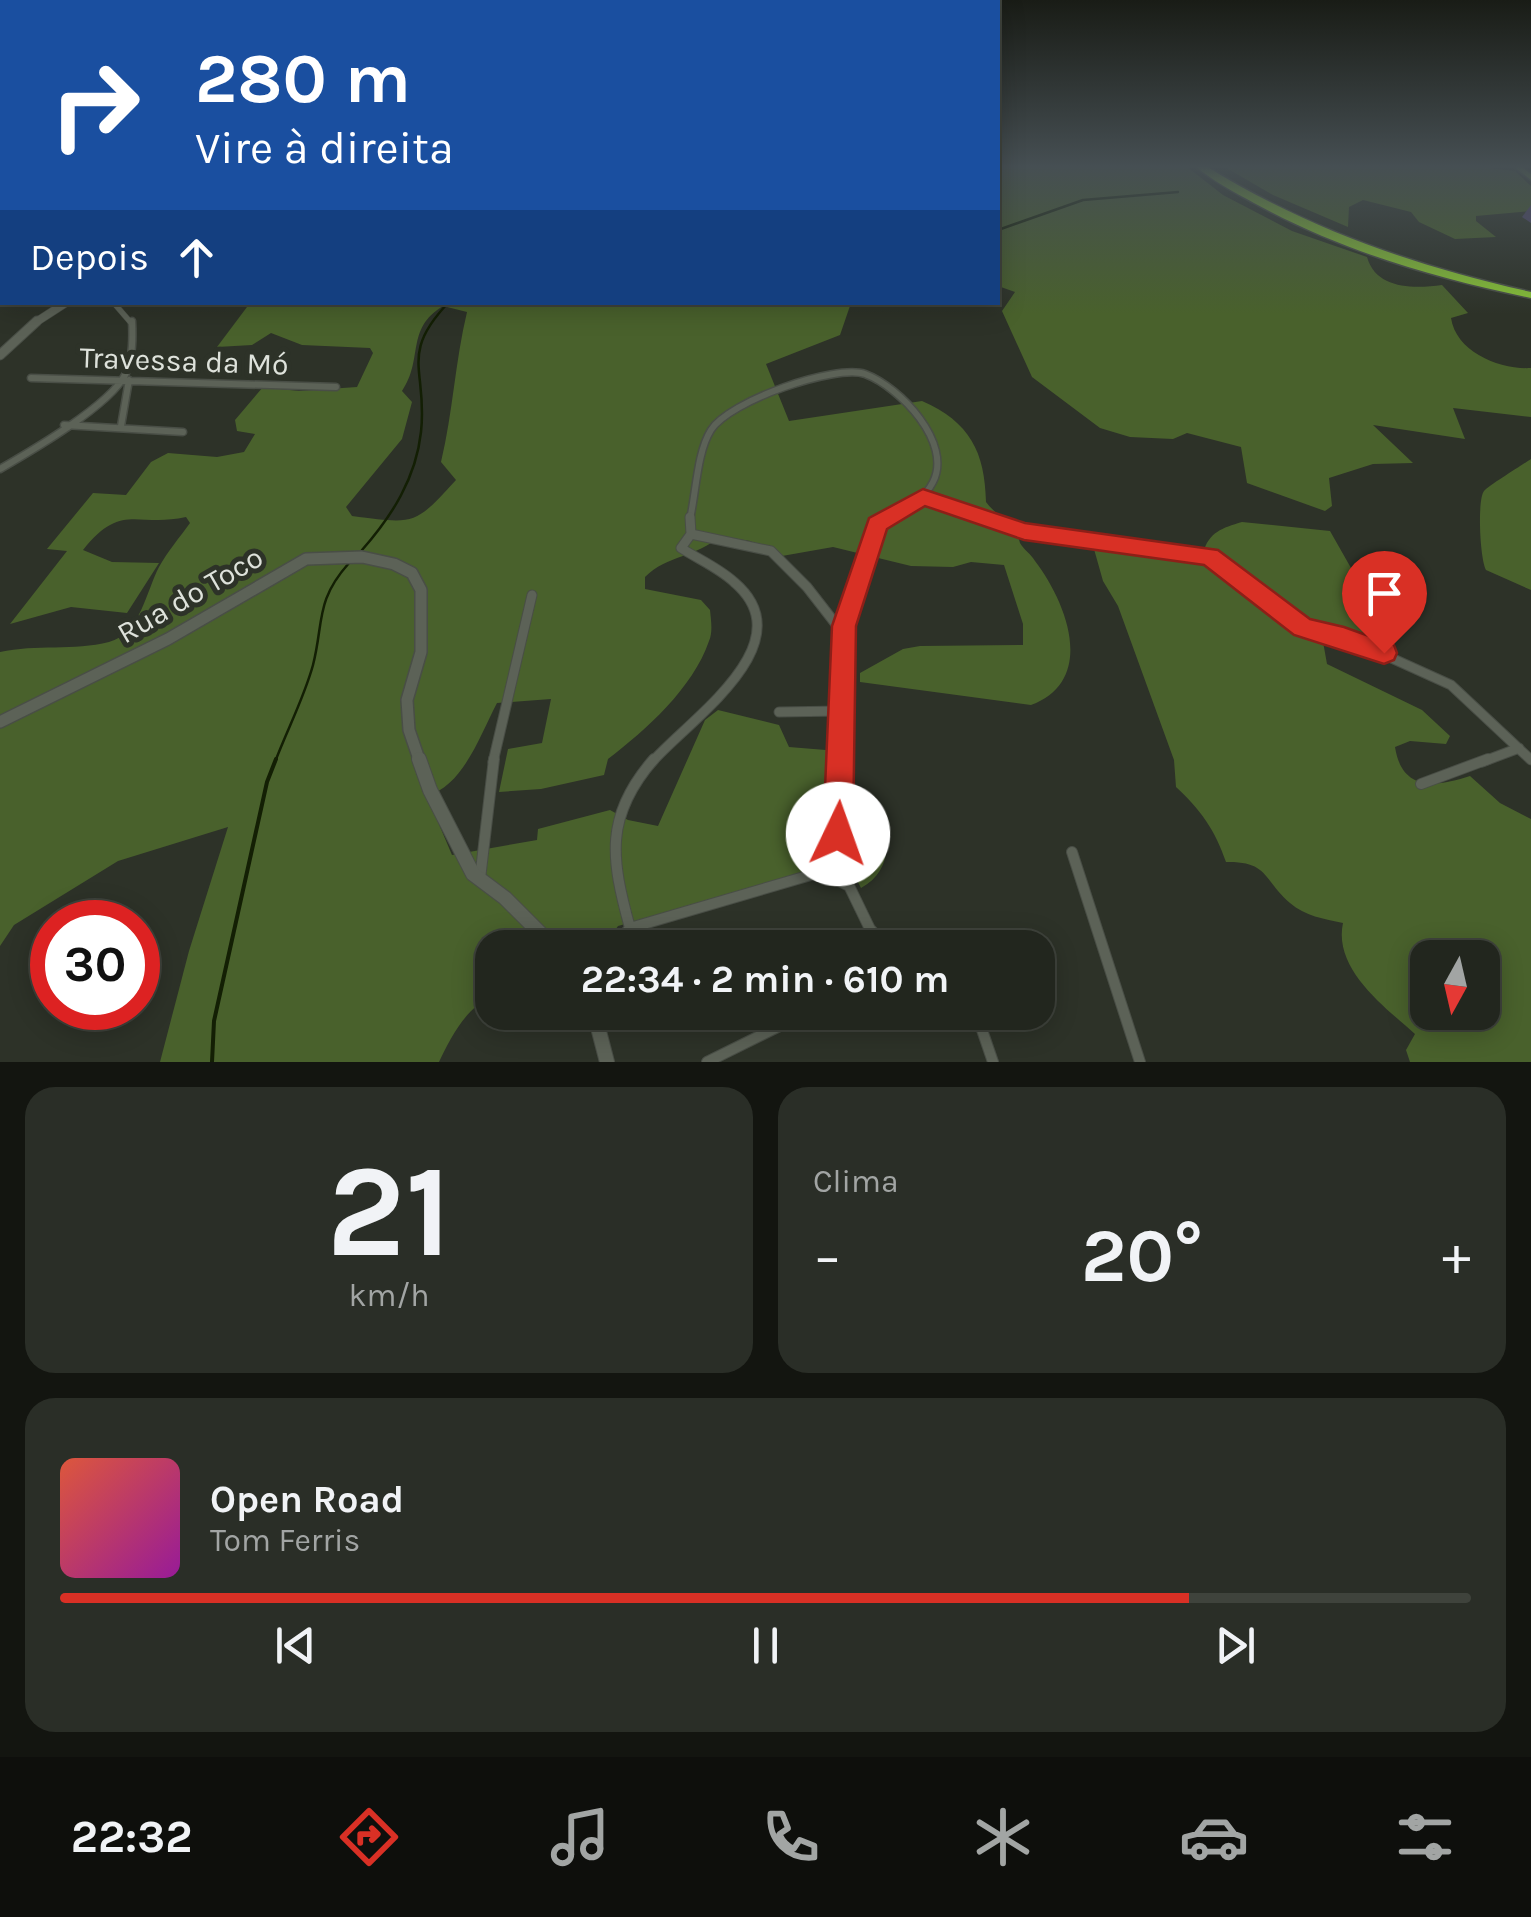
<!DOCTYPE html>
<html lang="pt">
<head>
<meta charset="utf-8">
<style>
	:root { --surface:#22261e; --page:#2a2e27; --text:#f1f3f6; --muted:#a2a5a4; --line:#3f433c; --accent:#d93025 }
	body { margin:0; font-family:Karla,sans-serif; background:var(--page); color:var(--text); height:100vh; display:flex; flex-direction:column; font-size:38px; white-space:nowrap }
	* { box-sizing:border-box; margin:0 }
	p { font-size:32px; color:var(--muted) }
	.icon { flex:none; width:55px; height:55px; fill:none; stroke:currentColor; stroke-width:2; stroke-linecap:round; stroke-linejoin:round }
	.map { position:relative; height:1062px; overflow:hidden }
	.panel { display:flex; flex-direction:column; gap:25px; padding:25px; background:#131510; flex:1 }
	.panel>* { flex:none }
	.banner { position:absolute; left:0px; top:0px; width:1000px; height:305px; box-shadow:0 5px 25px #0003,0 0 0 2px var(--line); background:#1a4fa0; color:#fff; overflow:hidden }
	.needle { width:65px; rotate:188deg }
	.fabs { position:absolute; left:1410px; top:940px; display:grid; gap:20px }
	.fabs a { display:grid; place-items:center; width:90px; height:90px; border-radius:20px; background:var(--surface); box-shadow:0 5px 25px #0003,0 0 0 2px var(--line); font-size:50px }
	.speed { position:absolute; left:30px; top:900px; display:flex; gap:20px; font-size:50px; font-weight:700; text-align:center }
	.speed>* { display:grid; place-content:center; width:130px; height:130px; border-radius:50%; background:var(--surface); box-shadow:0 5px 25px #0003,0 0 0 2px var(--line); line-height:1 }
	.speed .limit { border:15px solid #d22; background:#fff; color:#111 }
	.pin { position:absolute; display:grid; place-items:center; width:85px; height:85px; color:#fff; margin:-102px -42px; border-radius:50% 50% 50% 0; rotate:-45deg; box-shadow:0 0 10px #0007 }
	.pin .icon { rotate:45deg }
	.me { position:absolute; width:110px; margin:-55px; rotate:3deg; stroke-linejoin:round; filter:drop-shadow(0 0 8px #0008) }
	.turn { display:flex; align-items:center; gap:35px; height:210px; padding:0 30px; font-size:45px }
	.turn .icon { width:130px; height:130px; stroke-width:2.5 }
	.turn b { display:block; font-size:70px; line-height:85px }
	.then { display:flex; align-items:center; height:95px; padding:0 30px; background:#0003; gap:20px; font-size:38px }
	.big { font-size:75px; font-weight:700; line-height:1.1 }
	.panel .tile { flex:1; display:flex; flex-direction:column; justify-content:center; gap:15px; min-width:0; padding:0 35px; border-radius:30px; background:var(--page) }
	.panel .dial { align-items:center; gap:0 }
	.dial b { font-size:130px; line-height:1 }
	.song { display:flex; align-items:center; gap:30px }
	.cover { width:120px; height:120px; border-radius:15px; background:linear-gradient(135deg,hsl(10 70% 55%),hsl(300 70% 35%)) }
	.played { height:10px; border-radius:5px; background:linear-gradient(90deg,var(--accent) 80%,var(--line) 80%) }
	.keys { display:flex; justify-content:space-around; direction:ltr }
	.heat { display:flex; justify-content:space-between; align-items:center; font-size:55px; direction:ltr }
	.panel .tiles { flex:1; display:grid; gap:25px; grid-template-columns:1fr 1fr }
	.tile:last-child { grid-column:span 2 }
	.trip { position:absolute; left:475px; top:930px; width:580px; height:100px; border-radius:30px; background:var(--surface); box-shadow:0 5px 25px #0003,0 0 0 2px var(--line); font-weight:700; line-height:100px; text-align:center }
	.tabs { display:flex; height:160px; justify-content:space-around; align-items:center; background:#0e0f0c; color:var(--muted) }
	.tabs .icon { width:70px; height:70px }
	.tabs .current { color:var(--accent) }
	.tabs b { font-size:45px; color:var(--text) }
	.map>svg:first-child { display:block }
	.green { fill:#49612c; fill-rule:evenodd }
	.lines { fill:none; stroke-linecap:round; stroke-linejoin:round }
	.stream-far1 { stroke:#131f04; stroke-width:2.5 }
	.stream { stroke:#131f04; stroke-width:4 }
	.minor-far3-casing { stroke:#494e46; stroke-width:6 }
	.minor-far2-casing { stroke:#494e46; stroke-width:9 }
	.minor-far1-casing { stroke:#494e46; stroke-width:11 }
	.minor-casing { stroke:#494e46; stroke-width:12 }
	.tertiary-far3-casing { stroke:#494e46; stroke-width:9 }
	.tertiary-far2-casing { stroke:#494e46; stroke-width:11 }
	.tertiary-far1-casing { stroke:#494e46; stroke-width:14 }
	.tertiary-casing { stroke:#494e46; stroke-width:16 }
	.primary-casing { stroke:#494e46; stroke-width:3 }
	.motorway-casing { stroke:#494e46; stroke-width:3 }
	.minor-far3 { stroke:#5c6257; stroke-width:5 }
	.minor-far2 { stroke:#5c6257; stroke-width:6 }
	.minor-far1 { stroke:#5c6257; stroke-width:9 }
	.minor { stroke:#5c6257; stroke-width:10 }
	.tertiary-far3 { stroke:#5c6257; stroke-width:8 }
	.tertiary-far2 { stroke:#5c6257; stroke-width:9 }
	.tertiary-far1 { stroke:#5c6257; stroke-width:11 }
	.tertiary { stroke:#5c6257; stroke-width:14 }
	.primary { fill:#759b43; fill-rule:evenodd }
	.motorway { fill:#86c135; fill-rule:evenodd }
	.wall { fill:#514674 }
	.route { fill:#d93025; stroke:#8d1f18; stroke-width:2.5 }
	.labels { text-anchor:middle; stroke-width:10; stroke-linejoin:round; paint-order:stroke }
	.street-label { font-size:30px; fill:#dee2db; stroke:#2d3228 }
</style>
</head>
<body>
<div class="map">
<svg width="1531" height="1062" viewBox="0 0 1531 1062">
	<rect width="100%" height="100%" fill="#2d3228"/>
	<path class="green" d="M998,166H1186L1223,195L1292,231L1367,257C1376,289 1413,289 1442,285L1468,313L1451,318C1456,352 1500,370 1531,368V417L1453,408L1465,439L1373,425L1413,463L1373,464L1329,478L1332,506L1325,511L1247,483L1241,447L1187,433L1173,439L1130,437L1100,428L1032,377L1002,311L1015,292L998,286Z
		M1223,166H1473L1515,171L1531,186V211L1476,216V221L1496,237L1455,239L1419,222L1411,212L1363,200L1349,207L1348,227L1273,195Z
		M250,303H851L840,335L766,364L789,421L922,401C970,422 985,452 986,502C994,513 1006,519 1014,529C1015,530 1020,541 1020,543C1024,550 1031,554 1035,561C1067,603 1097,680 1031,705L860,682V673L903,649L920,646L1023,645V624L1004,565L971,562L953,567L911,566L833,547L782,556L750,541L720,536C697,557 667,555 645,577V589L701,600L710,610C711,620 713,632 709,641C693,688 646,730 608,759L604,775L541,789L499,792L508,749L542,743L551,699L497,703C480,735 464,785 427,796L452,855L537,840L538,829L610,810L628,820L658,826L705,720L718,710L779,725L789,747L838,751L837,813L875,815C894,841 889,873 861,888L848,863L618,926L603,947L492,948V998C467,1005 450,1039 439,1062H160L189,951L228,827L118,861L14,925L0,946V652C36,644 74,651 109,642C140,634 146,592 159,567C167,552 180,537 190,523L186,517C136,528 122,501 83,550L112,562L159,563L127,613L71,607L10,624L67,551L47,549L93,493L126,495L151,462L168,453L217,457L244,452L255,434L237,431L235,420L263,387L299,391L357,387L373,353L370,348L302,345L271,333L252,345L217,347ZM443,306L467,312C455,362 453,412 441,462L456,480C414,526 415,524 352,516L346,507L402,439L412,402L402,391C424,359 405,329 443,306Z
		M1531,459V590L1486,570C1480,559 1477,500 1484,491C1491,484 1521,466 1531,459Z
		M1242,522L1330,531L1355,575L1386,611L1383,636L1326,632L1322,636L1327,664L1422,710L1450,736L1446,744L1410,741L1395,747C1402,792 1436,787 1470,776L1500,803L1531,819V1062H1410L1406,1050L1415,1034C1385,1007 1333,969 1343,923C1324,919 1305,916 1290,903C1263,880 1269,861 1226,862C1215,830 1201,810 1176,787L1174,760L1118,606L1103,581L1092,542L1125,551L1203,553C1209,532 1222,528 1242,522ZM1428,958H1482V1012H1428Z"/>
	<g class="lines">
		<path class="stream-far1" d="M998,230L1083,200L1178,192
			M362,550C392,516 416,478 421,432C428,370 398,355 449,302
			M275,762C287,730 304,698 313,665C324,622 315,601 349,563"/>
		<path class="stream" d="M212,1062L214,1021L267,782L276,759"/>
		<g class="minor-far3-casing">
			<path id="minor-far3" d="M113,302L132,324"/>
		</g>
		<g class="minor-far2-casing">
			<path id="minor-far2" d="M31,378L336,387
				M64,425L183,432
				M121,426L129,380
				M0,469C31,451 109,406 125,375C133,360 133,339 132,321
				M923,497L987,519
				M690,519C696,493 697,452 711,430C729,401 835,364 865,374C900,387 953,443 933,482C923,502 903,509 885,519"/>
		</g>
		<g class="minor-far1-casing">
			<path id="minor-far1" d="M690,517L691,534
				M980,517L1024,532L1210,556L1303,628L1345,637L1451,685L1531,760
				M691,534L771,551L807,587L842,632
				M779,712L840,711
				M493,762L532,595
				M652,762C691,718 806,643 734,582C719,568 698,559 681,548L691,534
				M840,762L844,626L877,524L889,517
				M1482,762L1519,748"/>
		</g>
		<g class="minor-casing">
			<path id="minor" d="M840,759L837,861L870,929L888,948
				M1421,784L1488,759
				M1072,852L1140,1062
				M480,879L494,759
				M630,928C611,859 604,816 654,759
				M612,948L630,928L821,872L849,886
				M963,1012L981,1027L993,1062
				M707,1062L808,1012"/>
		</g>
		<g class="tertiary-far3-casing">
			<path id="tertiary-far3" d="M33,324L67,302"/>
		</g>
		<g class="tertiary-far2-casing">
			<path id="tertiary-far2" d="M0,355L37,321"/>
		</g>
		<g class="tertiary-far1-casing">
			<path id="tertiary-far1" d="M0,722L168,639L306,559L362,557L394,564L412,573L421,590V652L407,700L409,730L420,762"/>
		</g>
		<g class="tertiary-casing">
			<path id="tertiary" d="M419,759L430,790L473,874L505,898L555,948
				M594,1012L607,1062"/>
		</g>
		<g class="primary-casing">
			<path id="primary" d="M1513,166H1521L1531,174V180Z"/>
		</g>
		<g class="motorway-casing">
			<path id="motorway" d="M1195,166H1206C1307,229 1415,266 1531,292V298C1435,278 1341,251 1254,203C1234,192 1213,181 1195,166Z"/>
		</g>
		<use href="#minor-far3" class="minor-far3"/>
		<use href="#minor-far2" class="minor-far2"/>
		<use href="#minor-far1" class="minor-far1"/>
		<use href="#minor" class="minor"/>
		<use href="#tertiary-far3" class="tertiary-far3"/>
		<use href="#tertiary-far2" class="tertiary-far2"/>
		<use href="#tertiary-far1" class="tertiary-far1"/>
		<use href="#tertiary" class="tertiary"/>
		<use href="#primary" class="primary"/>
		<use href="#motorway" class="motorway"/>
	</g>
	<path class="wall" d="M1531,205V223L1522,217Z"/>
	<linearGradient id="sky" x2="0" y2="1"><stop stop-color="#191c16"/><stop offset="0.53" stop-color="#464f53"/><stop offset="1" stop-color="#464f53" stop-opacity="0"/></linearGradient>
	<rect width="1531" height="314" fill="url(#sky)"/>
	<path class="route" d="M923,489L1025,523L1218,550L1310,619L1344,627L1394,645L1397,653L1394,660L1384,664L1294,635L1204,565L1024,540L925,506L887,529L856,626L853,834L848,844L838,848L828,844L823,834L832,626L869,518Z"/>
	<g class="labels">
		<g class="street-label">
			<text transform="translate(184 361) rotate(2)" y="10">Travessa da Mó</text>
			<text transform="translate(190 595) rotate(-30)" y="10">Rua do Toco</text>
		</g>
	</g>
</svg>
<div class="fabs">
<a><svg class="needle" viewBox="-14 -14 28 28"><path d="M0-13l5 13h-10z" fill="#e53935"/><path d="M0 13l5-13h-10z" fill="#a2a5a4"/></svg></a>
</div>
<div class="speed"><div class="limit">30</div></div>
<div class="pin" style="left:1384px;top:653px;background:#d93025"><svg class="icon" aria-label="arrive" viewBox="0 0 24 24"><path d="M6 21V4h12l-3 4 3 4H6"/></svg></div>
<svg class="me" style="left:838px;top:834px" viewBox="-20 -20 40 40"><circle r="19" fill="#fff"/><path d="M0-13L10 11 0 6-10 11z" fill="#d93025"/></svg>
<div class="trip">22:34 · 2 min · 610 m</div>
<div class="banner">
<div class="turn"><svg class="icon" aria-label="right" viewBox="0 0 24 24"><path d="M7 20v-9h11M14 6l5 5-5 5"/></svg><div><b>280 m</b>Vire à direita</div></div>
<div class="then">Depois<svg class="icon" aria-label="ahead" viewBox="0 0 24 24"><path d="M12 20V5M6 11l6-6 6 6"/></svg></div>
</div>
</div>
<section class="panel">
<div class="tiles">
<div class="tile dial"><b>21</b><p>km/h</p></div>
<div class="tile"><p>Clima</p>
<div class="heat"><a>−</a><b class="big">20°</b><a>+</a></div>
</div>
<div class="tile">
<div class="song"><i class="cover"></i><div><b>Open Road</b><p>Tom Ferris</p></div></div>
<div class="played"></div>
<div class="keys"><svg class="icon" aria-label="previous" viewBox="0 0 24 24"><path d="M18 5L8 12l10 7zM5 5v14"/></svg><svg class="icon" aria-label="pause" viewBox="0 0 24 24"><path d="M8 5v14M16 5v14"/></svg><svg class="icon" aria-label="next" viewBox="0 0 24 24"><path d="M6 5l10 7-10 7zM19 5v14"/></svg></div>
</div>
</div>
</section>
<nav class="tabs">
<b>22:32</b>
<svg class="icon current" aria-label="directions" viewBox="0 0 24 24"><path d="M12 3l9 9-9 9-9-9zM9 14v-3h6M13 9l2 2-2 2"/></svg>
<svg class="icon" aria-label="music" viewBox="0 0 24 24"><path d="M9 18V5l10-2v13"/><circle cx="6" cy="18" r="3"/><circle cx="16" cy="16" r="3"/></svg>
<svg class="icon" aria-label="phone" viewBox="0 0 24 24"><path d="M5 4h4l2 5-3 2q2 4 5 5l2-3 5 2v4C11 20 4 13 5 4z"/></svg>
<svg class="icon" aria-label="climate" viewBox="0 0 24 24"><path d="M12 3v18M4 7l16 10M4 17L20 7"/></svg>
<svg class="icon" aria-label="car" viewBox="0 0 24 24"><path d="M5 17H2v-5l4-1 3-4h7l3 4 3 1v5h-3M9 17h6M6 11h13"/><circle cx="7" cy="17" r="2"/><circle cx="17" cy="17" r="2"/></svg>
<svg class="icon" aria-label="filters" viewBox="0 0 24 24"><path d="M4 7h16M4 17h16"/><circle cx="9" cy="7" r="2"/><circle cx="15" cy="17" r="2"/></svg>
</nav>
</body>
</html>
